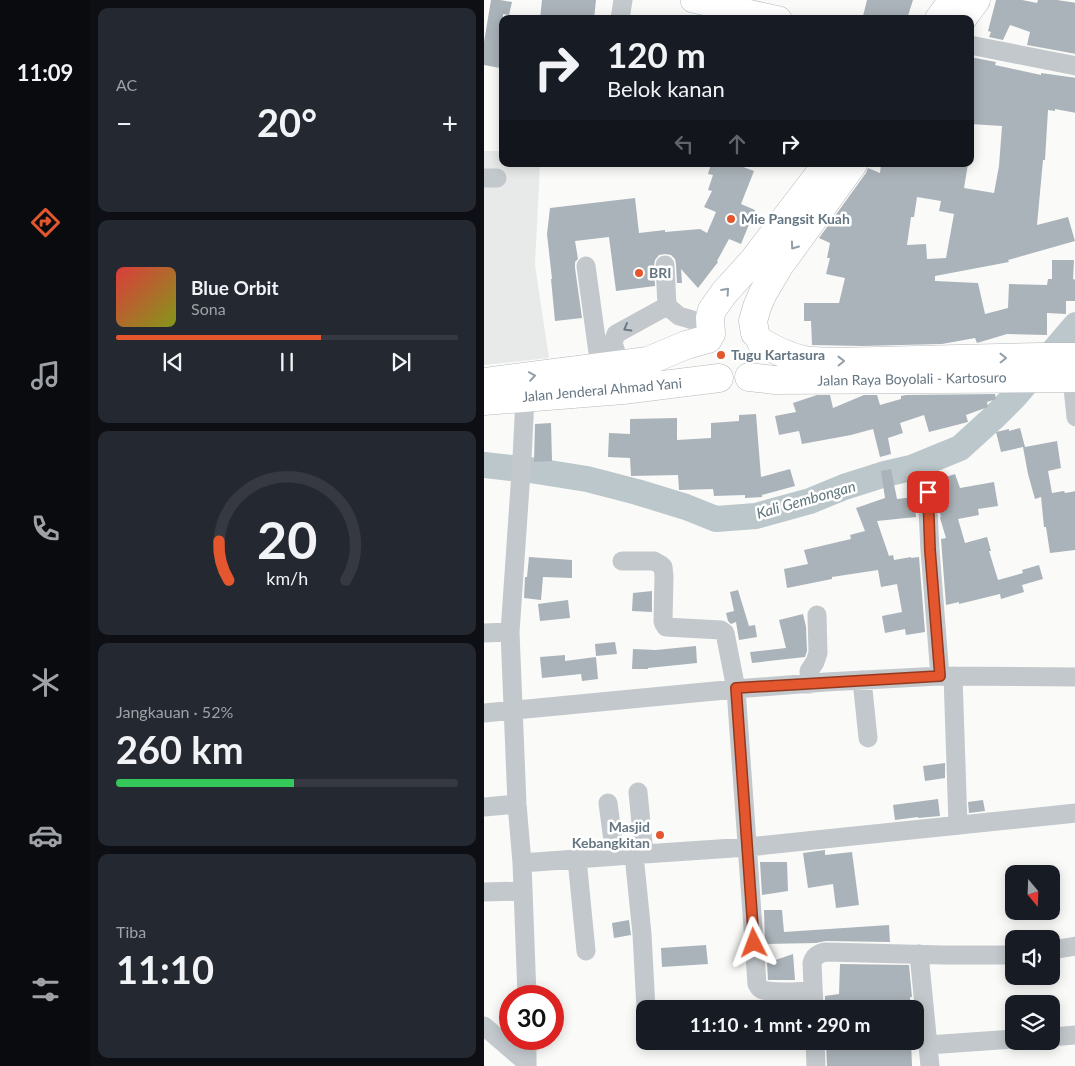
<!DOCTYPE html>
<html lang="id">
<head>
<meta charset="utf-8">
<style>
	:root { --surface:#171b24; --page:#242831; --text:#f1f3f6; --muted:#9ea1a6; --line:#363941; --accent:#e4572e }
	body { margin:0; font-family:Lato,sans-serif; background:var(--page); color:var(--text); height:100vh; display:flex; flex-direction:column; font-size:19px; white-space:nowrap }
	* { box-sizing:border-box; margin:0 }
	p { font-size:16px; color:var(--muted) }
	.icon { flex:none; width:28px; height:28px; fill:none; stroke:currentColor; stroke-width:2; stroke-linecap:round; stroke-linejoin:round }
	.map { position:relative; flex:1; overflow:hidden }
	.side { display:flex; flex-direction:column; gap:8px; padding:8px; background:#0d0f14; width:394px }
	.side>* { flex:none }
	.top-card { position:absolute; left:15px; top:15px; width:475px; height:152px; border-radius:10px; box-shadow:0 2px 12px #0003; background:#171b24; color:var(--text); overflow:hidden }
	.needle { width:32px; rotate:161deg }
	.buttons { position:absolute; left:521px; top:865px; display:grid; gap:10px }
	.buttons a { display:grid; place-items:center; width:55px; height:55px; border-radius:10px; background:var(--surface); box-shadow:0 2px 12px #0003; font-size:25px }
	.speed { position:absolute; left:15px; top:985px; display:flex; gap:10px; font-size:25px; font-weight:700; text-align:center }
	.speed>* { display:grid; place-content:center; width:65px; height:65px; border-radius:50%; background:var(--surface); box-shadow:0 2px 12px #0003; line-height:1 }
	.speed .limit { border:8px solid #d22; background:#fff; color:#111 }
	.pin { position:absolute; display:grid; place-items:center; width:42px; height:42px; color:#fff; margin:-21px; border-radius:10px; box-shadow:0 2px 8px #0006 }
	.me { position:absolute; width:55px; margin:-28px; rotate:357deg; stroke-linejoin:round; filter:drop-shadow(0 0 4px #0008) }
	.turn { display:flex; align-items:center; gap:18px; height:105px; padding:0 25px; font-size:22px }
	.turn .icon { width:65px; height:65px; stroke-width:2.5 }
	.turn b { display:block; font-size:35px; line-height:42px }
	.lanes { display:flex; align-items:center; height:48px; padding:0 25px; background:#0003; justify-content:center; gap:25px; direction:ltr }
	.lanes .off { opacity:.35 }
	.big { font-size:38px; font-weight:700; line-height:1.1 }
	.side .widget { flex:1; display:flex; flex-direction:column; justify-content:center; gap:8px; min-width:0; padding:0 18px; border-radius:10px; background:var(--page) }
	.side .dial { align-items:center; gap:0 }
	.dial svg { height:130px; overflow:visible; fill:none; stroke:var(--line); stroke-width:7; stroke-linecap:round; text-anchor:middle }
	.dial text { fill:var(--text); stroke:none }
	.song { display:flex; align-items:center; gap:15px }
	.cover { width:60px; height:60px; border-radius:8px; background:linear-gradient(135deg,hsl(0 70% 55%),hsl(70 70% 35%)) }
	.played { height:5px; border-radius:2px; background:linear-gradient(90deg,var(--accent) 60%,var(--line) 60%) }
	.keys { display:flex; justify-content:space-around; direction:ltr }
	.heat { display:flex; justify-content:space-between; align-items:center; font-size:28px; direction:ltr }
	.charge { height:8px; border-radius:4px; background:linear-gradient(90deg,#34c759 52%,var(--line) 0) }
	.trip { position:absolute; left:152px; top:1000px; width:288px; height:50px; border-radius:10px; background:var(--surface); box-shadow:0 2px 12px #0003; font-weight:700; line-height:50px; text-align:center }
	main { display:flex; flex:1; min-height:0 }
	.tabs { display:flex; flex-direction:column; width:90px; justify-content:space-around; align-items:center; background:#090b0e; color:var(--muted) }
	.tabs .icon { width:35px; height:35px }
	.tabs .active { color:var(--accent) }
	.tabs b { font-size:22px; color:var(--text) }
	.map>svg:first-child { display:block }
	.built { fill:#e8e9e9 }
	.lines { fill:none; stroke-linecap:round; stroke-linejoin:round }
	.river { stroke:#bbc7cb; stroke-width:26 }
	.building { fill:#aab3b9; fill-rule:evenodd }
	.major-casing { stroke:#b5babe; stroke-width:26 }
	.highway-casing { stroke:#b4b9bd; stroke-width:29 }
	.minor { stroke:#c3c8cc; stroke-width:19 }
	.major { stroke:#fff; stroke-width:25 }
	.highway { stroke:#fff; stroke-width:28 }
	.oneway { stroke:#939fa8 }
	.oneway2 { stroke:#6a7a87 }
	.route-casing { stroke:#94391e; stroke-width:12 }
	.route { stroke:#e4572e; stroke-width:9 }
	.poi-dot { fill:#e4572e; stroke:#fff; stroke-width:2 }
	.labels { text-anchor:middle; stroke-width:5; stroke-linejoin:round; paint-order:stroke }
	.poi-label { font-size:14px; font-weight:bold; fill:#657683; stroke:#fff; text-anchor:start }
	.street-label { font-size:14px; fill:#657683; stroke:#fff }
	.water-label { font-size:15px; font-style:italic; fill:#60757c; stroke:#fff }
</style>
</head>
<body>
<main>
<nav class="tabs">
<b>11:09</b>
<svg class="icon active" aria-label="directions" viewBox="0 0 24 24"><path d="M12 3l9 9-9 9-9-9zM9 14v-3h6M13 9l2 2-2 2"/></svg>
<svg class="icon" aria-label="music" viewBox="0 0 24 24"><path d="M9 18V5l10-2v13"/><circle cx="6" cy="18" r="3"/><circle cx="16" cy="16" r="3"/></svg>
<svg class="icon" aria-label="phone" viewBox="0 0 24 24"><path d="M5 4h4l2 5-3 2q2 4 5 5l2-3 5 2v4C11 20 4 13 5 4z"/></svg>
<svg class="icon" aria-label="climate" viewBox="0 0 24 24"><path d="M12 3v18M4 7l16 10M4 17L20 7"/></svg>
<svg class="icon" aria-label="car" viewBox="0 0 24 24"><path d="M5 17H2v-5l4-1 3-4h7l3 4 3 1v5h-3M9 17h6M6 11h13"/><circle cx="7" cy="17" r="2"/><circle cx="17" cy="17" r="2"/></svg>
<svg class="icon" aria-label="filters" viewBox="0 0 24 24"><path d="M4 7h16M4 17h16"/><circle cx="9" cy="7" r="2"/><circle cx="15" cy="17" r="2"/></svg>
</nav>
<section class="side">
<div class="widget"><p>AC</p>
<div class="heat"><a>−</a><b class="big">20°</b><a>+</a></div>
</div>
<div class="widget">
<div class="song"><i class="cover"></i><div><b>Blue Orbit</b><p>Sona</p></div></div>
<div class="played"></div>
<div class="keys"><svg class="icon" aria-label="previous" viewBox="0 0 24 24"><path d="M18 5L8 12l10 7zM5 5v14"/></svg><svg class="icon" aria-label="pause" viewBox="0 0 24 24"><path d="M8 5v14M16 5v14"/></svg><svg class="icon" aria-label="next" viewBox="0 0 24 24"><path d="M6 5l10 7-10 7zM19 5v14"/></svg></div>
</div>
<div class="widget dial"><svg viewBox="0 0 100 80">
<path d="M14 69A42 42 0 1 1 86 69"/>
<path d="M14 69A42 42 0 0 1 8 45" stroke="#e4572e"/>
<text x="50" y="56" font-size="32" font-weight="700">20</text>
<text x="50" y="72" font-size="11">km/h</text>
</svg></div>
<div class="widget"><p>Jangkauan · 52%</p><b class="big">260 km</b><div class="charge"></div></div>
<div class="widget"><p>Tiba</p><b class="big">11:10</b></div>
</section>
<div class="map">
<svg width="592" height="1066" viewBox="0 0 592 1066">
	<rect width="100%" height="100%" fill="#fafaf8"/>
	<path class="built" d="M0,151H19V164H56L51,265L65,358L0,365Z"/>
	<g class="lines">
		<path class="river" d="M0,465L46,470L103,479L153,492L202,507L232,519L272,516L326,501L360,487L401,474L427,468L476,448L509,418L531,396L592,325"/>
	</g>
	<path class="building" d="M7,0H16L28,2L25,15L19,14V56L16,68L0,65V42Z
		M58,0H112L110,19L81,16L80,19H56Z
		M383,0H429L423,19H390L379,16Z
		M512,0H538L553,3L554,0H573L592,3V54L543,45L546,32L526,25L519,40L505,37L507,32L504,31Z
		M486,57L512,62L511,65L557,75V73L592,78V113L571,109V111L564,110L561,160H559L553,225L584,217L591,241L524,260L525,262L451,276V281L494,283L501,314L524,308L525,284L563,285L564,279H568V260H590L589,279L592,280V301H582V314L563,313V335L523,334L493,343L491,338L458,344L377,346L328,345L327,321H320V303H355L361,278L342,274L346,258H343L346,243L335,238L382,173L384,168L396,173L397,164H445L466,167V164H484L480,188L510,193L515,166L518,126L486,124ZM433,197L457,201L455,211L470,214L462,258L443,259L442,244L423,245L427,217H430Z
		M227,164H251L270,171L257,204L271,210L257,244L245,239L233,261L234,262L214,288L197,269L198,283H193L192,264L191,259L187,255L181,254L175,255L171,260L170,266L171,286L132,291L125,237L91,241L94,259L91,262V268L98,318L71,321L67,279H68L63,234L66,208L151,198L155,233L181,230V232L216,229L223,233L232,212L220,207L228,191L224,190L229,175L224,174Z
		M511,394L512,399L503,402L504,407L482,415L484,422L445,432L440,415L416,423L419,433L404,438L407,454L396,457L389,429L367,435L318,444L315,431L295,435L291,416L312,412L309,403L333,395H346L349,408L380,395H393L396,405L417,399V396L422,395Z
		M272,414L277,477L306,469L311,486L278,495V497L261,498V495L230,496L229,489L195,490L194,475L147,476L146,458L124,457L125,433L146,434V419L193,418V440L227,438V423L255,421V415Z
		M67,423L68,461L50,462L51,424Z
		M536,428L541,447L573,441L577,468L564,471L568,493L580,491L581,493L592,491V550L566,553L562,527H560L557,497L551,499L544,474L539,447L517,452L512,432L525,429V431Z
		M407,469L413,499L430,497L432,517L393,521L405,556L409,555L410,560L427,557V558L435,557L441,632L422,635L421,629L401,633L398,616L418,612L413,584L397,587L394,570L348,577V579L303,588L300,569L324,564L320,550L367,539L366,535L381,531L372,508L401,498L397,471Z
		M471,474L476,488L510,482L514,506L494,509L495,515L474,519L481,543L503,537L507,551H505L514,580L539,573L538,570L555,565L559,579L538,585L540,592L517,599L516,594L475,604V602L462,605L457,539L462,538L456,518L457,516L455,511L454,491L452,486L447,482Z
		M45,557L88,560V578L59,577L57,600L40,598L41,577H43Z
		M254,590L265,626L271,625L273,637L255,640L252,622L247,624L244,621L242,613L250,611L246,592Z
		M168,591V612L148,611L149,593Z
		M84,600L86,618L56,621L54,604Z
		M319,614L322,627L323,651L321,657L268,663L266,652L302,648L295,620Z
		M131,642L133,654L112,656L111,644Z
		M212,646L213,663L164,668V669H148L149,649L172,650Z
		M81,655V661L112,657L114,679L98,681L97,674L58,678L56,657Z
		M461,763V778L441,781L439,766Z
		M454,799L456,816L434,818V817L411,820L409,805Z
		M499,800L501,811L485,813L484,802Z
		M341,850V855L368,852L375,905L352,908L349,884L324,888L319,853Z
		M276,862H303L304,891L278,895Z
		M280,910H298L300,932L405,925L406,942L342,941L332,943L281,944Z
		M145,920L147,935L130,938L128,923Z
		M222,945L224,964L178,967L177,948Z
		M309,954L311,980H284L283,963Z
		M356,964L425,965L428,997H426L427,1009H341V996L355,994Z
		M342,1041H427L428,1066H343Z"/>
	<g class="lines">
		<g class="major-casing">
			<path id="major" d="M209,0L295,19"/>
		</g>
		<g class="highway-casing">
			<path id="highway" d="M455,19L469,0
				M478,19L492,0
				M271,333L269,321L273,307L279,293L295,266L369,164
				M227,334L226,318L228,310L240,293L269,261L343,164
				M277,342C291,350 305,357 320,360C331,362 342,361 352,362L556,357H592
				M265,377L291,380L592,378
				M0,382L164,361L202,345L224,339
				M0,401L139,390L235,378"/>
		</g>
		<path class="minor" d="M136,19L139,0
			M486,45L592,66
			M0,178H13
			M181,265L183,306L195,316L226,325
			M102,266L116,367
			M136,365L129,343L132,334L183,306
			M588,378L592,417
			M41,398L38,458L26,632L33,804L38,863L43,996
			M443,492L446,550L456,676
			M138,561H170L177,565L179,567L180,576L179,621L180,624L182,627L237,630L241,633L252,689L273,984C275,987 275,989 279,990C290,994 317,991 329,991
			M0,633L26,632
			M469,676L474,825
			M378,680L384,738
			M326,684L325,671L331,662L334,653L333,615
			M0,713L252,689L342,682L456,676L592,677
			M154,792L160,854
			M124,803L131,856
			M0,807L33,804
			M150,855L158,934L162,1009
			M93,859L102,951
			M38,863L160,854L264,847L592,813
			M0,892L39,891
			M568,950L592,946
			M435,954L446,1066
			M330,1009L328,963C330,956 335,953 342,952L459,955H530
			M0,1026L43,1063
			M568,1037L592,1035
			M43,1039V1066
			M331,1041L332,1066
			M444,1045L530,1039"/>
		<use href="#major" class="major"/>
		<use href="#highway" class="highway"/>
	</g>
	<defs><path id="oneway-chevron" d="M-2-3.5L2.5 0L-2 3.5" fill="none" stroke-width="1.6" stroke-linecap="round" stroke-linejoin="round" transform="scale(1.25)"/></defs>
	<g class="oneway">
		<use href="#oneway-chevron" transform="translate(310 246) rotate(126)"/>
		<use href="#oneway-chevron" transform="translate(242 291) rotate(-48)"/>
		<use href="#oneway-chevron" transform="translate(519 358) rotate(-1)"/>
		<use href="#oneway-chevron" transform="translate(357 361) rotate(-1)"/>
		<use href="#oneway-chevron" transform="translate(48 376) rotate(-8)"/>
	</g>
	<use class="oneway2" href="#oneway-chevron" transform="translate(143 328) rotate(150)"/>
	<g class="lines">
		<g class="route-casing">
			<path id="route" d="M270,943L252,688L456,676L446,550L444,492"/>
		</g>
		<use href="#route" class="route"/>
	</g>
	<g class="poi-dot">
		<circle cx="247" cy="219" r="5"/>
		<circle cx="155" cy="273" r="5"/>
		<circle cx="237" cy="355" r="5"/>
		<circle cx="176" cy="835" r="5"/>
	</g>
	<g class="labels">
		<g class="poi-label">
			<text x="257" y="224">Mie Pangsit Kuah</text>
			<text x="165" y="278">BRI</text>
			<text x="247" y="360">Tugu Kartasura</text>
			<text x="166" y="832" text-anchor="end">Masjid<tspan x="166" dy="16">Kebangkitan</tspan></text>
		</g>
		<g class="street-label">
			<text transform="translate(428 379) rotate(-1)" y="5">Jalan Raya Boyolali - Kartosuro</text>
			<text transform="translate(118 390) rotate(-5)" y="5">Jalan Jenderal Ahmad Yani</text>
		</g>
		<g class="water-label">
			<text transform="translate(322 500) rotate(-16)" y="5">Kali Gembongan</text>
		</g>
	</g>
</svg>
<div class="buttons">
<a><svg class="needle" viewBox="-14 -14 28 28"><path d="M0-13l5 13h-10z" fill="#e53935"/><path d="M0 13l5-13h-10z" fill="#9ea1a6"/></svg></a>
<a><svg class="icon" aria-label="sound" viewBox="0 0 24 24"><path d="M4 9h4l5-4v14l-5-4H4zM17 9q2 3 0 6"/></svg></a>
<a><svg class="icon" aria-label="layers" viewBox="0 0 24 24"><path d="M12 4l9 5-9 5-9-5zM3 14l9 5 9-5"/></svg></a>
</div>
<div class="speed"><div class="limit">30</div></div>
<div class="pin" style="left:444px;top:492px;background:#d93025"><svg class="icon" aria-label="arrive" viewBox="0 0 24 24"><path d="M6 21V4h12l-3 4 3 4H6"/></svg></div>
<svg class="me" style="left:270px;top:943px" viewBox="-20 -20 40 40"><path d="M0-17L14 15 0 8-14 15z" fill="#e4572e" stroke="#fff" stroke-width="4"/></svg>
<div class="trip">11:10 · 1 mnt · 290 m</div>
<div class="top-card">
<div class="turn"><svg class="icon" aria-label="right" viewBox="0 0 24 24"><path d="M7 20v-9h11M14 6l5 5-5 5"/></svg><div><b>120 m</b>Belok kanan</div></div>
<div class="lanes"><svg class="icon off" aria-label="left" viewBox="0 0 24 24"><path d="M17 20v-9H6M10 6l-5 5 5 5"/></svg><svg class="icon off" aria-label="ahead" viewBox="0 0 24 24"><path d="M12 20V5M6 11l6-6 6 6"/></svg><svg class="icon" aria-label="right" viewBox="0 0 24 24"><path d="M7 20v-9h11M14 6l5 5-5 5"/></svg></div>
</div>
</div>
</main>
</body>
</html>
